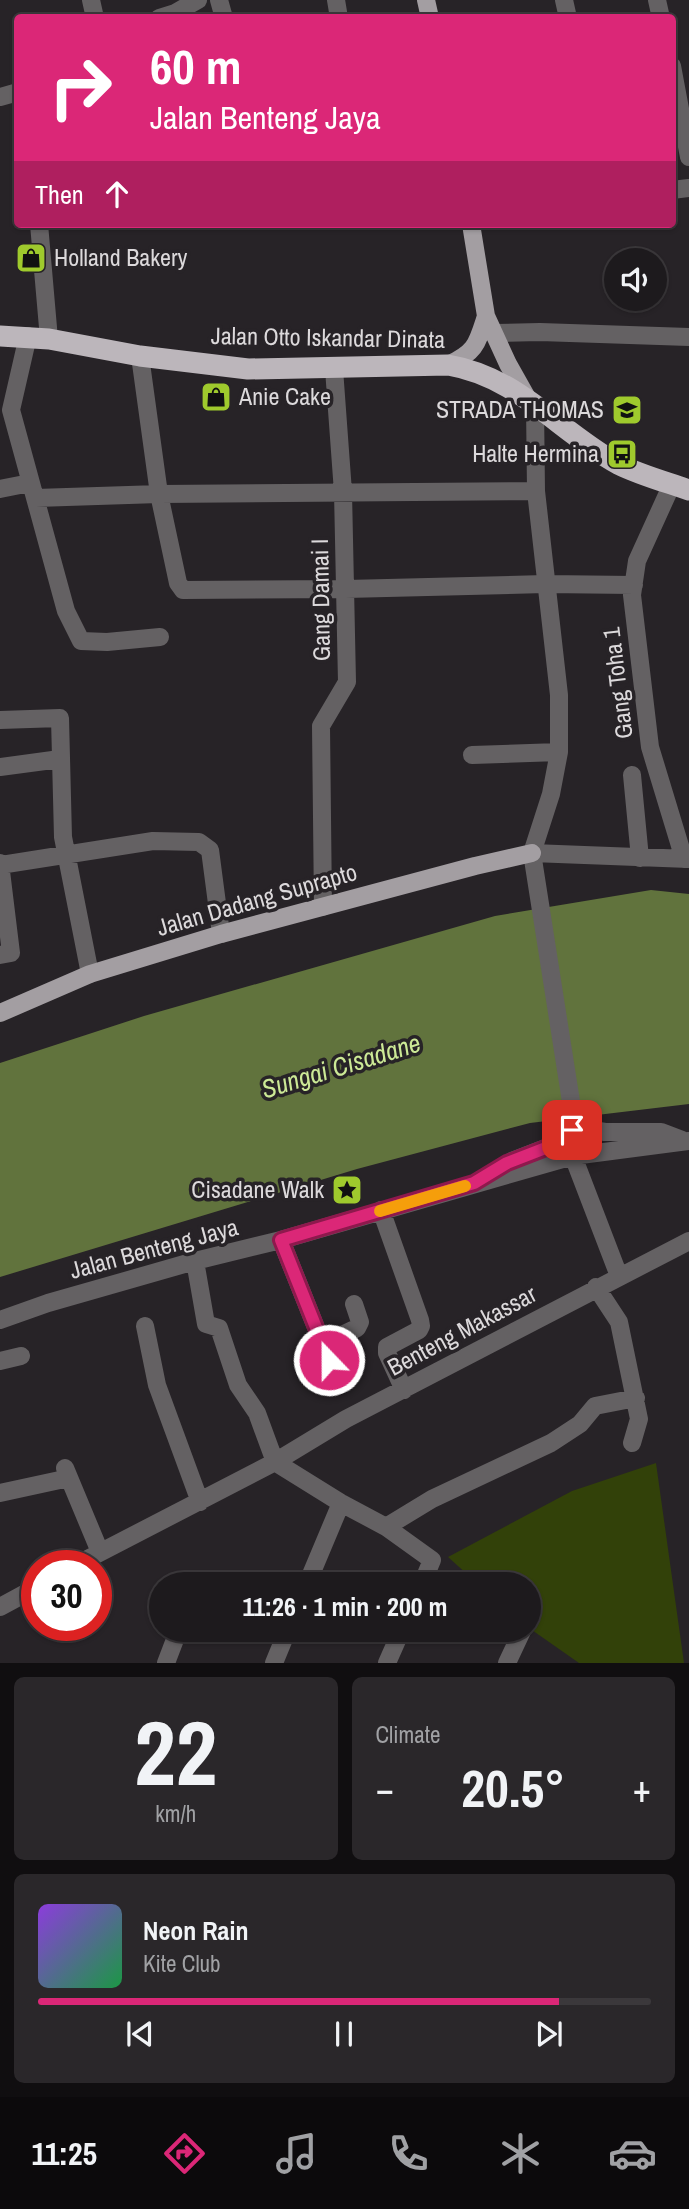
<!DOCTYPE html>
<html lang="en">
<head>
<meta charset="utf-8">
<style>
	:root { --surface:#1d1a1d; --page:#2a272a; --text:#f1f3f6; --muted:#a0a1a4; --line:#3b383b; --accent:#db2777 }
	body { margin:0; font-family:"Archivo Narrow",sans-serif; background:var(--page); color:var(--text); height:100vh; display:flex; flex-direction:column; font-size:26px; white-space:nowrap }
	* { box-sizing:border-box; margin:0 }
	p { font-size:23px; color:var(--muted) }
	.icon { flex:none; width:38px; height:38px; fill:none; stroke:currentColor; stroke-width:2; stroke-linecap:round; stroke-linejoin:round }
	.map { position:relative; height:1663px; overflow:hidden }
	.panel { display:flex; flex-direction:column; gap:14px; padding:14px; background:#100e10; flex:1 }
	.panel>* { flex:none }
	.top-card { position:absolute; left:14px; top:14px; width:662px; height:214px; border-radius:7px; box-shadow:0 2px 5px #0004,0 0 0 2px var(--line); background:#db2777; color:#fff; overflow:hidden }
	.buttons { position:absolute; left:604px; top:248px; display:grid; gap:14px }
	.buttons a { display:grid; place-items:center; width:63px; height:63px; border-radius:50%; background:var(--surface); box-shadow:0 2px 5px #0004,0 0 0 2px var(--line); font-size:35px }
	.speed { position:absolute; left:21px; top:1550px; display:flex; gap:14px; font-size:35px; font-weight:700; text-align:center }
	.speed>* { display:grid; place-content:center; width:91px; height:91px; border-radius:50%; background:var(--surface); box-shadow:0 2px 5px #0004,0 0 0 2px var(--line); line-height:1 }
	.speed .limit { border:10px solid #d22; background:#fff; color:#111 }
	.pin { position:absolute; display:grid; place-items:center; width:60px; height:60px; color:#fff; margin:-30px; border-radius:14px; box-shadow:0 4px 10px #0006 }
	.me { position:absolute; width:77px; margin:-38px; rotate:338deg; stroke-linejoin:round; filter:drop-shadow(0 0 5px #0008) }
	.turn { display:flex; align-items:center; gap:24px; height:147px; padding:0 21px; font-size:32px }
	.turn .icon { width:91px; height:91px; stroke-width:2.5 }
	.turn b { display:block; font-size:49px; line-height:60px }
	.then { display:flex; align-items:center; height:66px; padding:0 21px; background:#0003; gap:14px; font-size:26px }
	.big { font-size:52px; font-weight:700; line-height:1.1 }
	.panel .tile { flex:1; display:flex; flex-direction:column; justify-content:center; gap:10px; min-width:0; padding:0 24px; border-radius:10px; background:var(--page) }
	.panel .dial { align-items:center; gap:0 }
	.dial b { font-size:91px; line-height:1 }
	.song { display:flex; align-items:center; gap:21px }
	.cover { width:84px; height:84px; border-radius:10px; background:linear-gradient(135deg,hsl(270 70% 55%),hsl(140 70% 35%)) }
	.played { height:7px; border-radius:4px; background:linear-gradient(90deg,var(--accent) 85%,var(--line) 85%) }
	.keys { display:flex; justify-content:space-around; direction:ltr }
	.heat { display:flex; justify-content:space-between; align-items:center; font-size:38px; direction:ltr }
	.panel .tiles { flex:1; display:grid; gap:14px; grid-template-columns:1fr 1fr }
	.tile:last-child { grid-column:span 2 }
	.trip { position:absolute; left:149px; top:1572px; width:392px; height:70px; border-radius:35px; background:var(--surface); box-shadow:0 2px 5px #0004,0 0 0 2px var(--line); font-weight:700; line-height:70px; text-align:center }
	.menu { display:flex; height:112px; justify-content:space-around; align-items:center; background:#0c0a0c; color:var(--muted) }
	.menu .icon { width:49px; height:49px }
	.menu .current { color:var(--accent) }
	.menu b { font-size:32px; color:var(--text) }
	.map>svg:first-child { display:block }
	.green { fill:#324109 }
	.water { fill:#61733d }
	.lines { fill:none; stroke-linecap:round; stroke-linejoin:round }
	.minor { stroke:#646163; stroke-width:18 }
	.major { stroke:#a39ea2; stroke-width:18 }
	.highway { stroke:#bcb6bb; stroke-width:21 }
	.route-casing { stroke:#8e194d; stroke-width:18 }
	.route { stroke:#db2777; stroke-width:12 }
	.slow { stroke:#f59e0b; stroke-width:12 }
	.labels { text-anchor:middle; stroke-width:7; stroke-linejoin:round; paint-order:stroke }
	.poi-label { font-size:24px; fill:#dcd9db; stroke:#272327; text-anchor:end }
	.street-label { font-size:24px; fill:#dcd9db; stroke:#272327 }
	.water-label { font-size:26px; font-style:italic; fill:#cce996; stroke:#272327 }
</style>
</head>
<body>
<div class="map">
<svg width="689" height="1663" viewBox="0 0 689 1663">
	<rect width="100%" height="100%" fill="#272327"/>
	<path class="green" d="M656,1463L684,1663H579L529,1628L528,1584H478L448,1557L572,1491Z"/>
	<path class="water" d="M651,890L689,894V1104L530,1123L357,1169L0,1277V1063L144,1016L495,916Z"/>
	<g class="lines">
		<path class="minor" d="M91,0L95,18
			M219,0L224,18
			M336,0L339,18
			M564,0L568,18
			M657,0L661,18
			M159,18L175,13L198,0
			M672,66L689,157
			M0,97L18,92
			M672,190L689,188
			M39,224L49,339
			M494,333L540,332L689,337
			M28,336L11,410L66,611L81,641L107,642L160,637
			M140,356L159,494L178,583L183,590L346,589L545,584L634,585
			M535,405L536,491L559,695V752L551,794L532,853L575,1127
			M672,484L637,561L632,595L650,747L684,859
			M0,489L30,483
			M36,498L159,494L536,491
			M0,720L60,718L63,837L90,974
			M472,755L559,752
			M0,767L60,759
			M632,775L640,858
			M532,853L689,859
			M0,863L11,953L0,955
			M0,865L153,841L199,842L210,850L221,934
			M323,907L321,726L347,682L343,492L334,369
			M575,1127L605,1132H661L682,1140
			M573,1156L619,1276
			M512,1161L556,1144L575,1127
			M381,1210L420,1320L421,1326L419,1330L387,1347V1353L404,1390
			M281,1240L329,1360
			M195,1261L206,1324L219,1328L238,1385L257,1413L275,1462L341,1503L386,1527L432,1560L422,1584
			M596,1287L619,1322L639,1419L632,1443
			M0,1320L48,1303L195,1261L281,1240L573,1156L689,1141
			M145,1326L157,1385L200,1502
			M323,1344L357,1328L360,1322L354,1304
			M0,1361L21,1356
			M65,1468L100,1552
			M0,1493L69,1478
			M386,1527L432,1499L551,1443L580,1424L595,1406L636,1398
			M74,1566L275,1462L346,1419L689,1241
			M307,1584L341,1503
			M0,1607L37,1587
			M166,1663L179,1629
			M274,1663L288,1629
			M387,1663L402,1629
			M507,1663L523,1629"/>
		<path class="major" d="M426,0L430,18
			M471,224L486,316L508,364L526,396
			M448,365C476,352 477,344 486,316
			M0,1013L90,974L221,934L475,866L532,853"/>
		<path class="highway" d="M0,336L49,339L140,356L248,369L448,365C519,377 558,431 618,464C640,475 666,482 689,490"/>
	</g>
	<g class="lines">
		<g class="route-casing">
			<path id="route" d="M329,1360L281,1240L474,1183L507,1163L556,1144L572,1130"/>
		</g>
		<use href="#route" class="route"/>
		<path class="slow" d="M380,1211L465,1186"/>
	</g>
	<defs>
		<g id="shop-square" transform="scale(1.575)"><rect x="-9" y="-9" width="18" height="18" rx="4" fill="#9fca2d" stroke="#272327"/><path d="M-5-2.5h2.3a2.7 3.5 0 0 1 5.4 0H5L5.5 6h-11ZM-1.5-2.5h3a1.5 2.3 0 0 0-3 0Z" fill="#111"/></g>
		<g id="school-square" transform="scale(1.575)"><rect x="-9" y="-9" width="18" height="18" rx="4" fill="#9fca2d" stroke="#272327"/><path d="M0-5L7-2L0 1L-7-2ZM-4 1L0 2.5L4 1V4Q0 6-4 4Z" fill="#111"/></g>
		<g id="bus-square" transform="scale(1.575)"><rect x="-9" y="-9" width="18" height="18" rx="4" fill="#9fca2d" stroke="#272327"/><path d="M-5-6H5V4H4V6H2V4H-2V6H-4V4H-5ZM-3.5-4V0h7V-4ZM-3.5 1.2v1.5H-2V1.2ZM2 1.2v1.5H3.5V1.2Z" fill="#111"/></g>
		<g id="sight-square" transform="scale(1.575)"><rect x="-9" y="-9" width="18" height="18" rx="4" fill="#9fca2d" stroke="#272327"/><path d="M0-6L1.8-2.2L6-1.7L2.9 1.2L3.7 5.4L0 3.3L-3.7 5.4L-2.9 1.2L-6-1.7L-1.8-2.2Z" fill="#111"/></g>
	</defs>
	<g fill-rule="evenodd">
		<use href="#shop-square" x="31" y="258"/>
		<use href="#shop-square" x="216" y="397"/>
		<use href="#school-square" x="627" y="410"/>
		<use href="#bus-square" x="622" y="454"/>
		<use href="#sight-square" x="347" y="1190"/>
	</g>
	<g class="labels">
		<g class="poi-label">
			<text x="54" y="266" text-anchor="start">Holland Bakery</text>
			<text x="239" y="405" text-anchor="start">Anie Cake</text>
			<text x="604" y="418">STRADA THOMAS</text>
			<text x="599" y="462">Halte Hermina</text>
			<text x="324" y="1198">Cisadane Walk</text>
		</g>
		<g class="street-label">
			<text transform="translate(328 338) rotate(1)" y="8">Jalan Otto Iskandar Dinata</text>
			<text transform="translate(321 600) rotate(-91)" y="8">Gang Damai I</text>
			<text transform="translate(618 683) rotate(-97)" y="8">Gang Toha 1</text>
			<text transform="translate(257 900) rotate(-16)" y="8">Jalan Dadang Suprapto</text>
			<text transform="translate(154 1249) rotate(-15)" y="8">Jalan Benteng Jaya</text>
			<text transform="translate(462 1331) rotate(-28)" y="8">Benteng Makassar</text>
		</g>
		<g class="water-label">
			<text transform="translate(341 1066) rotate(-17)" y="9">Sungai Cisadane</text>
		</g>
	</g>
</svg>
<div class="buttons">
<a><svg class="icon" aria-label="sound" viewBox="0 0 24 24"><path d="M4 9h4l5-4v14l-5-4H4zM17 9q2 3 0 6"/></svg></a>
</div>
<div class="speed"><div class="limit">30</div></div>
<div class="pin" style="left:572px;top:1130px;background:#d93025"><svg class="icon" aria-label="arrive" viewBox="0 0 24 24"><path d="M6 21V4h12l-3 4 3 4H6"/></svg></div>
<svg class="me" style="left:329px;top:1360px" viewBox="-20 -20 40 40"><circle r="17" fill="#db2777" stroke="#fff" stroke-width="3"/><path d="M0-11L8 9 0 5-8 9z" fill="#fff"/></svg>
<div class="trip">11:26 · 1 min · 200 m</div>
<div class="top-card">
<div class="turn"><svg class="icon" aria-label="right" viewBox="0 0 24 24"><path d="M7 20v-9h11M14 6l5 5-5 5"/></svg><div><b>60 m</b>Jalan Benteng Jaya</div></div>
<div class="then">Then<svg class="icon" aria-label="ahead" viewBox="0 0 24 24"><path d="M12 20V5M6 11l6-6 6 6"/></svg></div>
</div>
</div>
<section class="panel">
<div class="tiles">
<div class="tile dial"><b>22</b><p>km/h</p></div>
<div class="tile"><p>Climate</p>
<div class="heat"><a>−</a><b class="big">20.5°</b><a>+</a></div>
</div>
<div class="tile">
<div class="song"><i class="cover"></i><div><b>Neon Rain</b><p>Kite Club</p></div></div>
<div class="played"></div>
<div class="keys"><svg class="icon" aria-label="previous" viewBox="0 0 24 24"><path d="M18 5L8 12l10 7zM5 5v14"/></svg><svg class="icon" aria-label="pause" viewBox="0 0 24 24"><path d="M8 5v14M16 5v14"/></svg><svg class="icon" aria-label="next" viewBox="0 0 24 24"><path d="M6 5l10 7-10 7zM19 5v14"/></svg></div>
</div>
</div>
</section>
<nav class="menu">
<b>11:25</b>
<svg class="icon current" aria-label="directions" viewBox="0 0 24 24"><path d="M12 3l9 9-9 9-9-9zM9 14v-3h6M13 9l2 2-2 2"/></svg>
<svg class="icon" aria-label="music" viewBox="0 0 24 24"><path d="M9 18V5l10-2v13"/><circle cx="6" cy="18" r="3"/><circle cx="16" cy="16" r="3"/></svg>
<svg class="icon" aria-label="phone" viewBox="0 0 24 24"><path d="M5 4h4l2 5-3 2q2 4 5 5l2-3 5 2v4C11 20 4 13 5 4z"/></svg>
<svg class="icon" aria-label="climate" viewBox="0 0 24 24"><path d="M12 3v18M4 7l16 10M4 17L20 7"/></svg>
<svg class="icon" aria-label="car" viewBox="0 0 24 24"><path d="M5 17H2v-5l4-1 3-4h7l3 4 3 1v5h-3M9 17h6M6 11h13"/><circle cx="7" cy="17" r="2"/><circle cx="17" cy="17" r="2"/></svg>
</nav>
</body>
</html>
